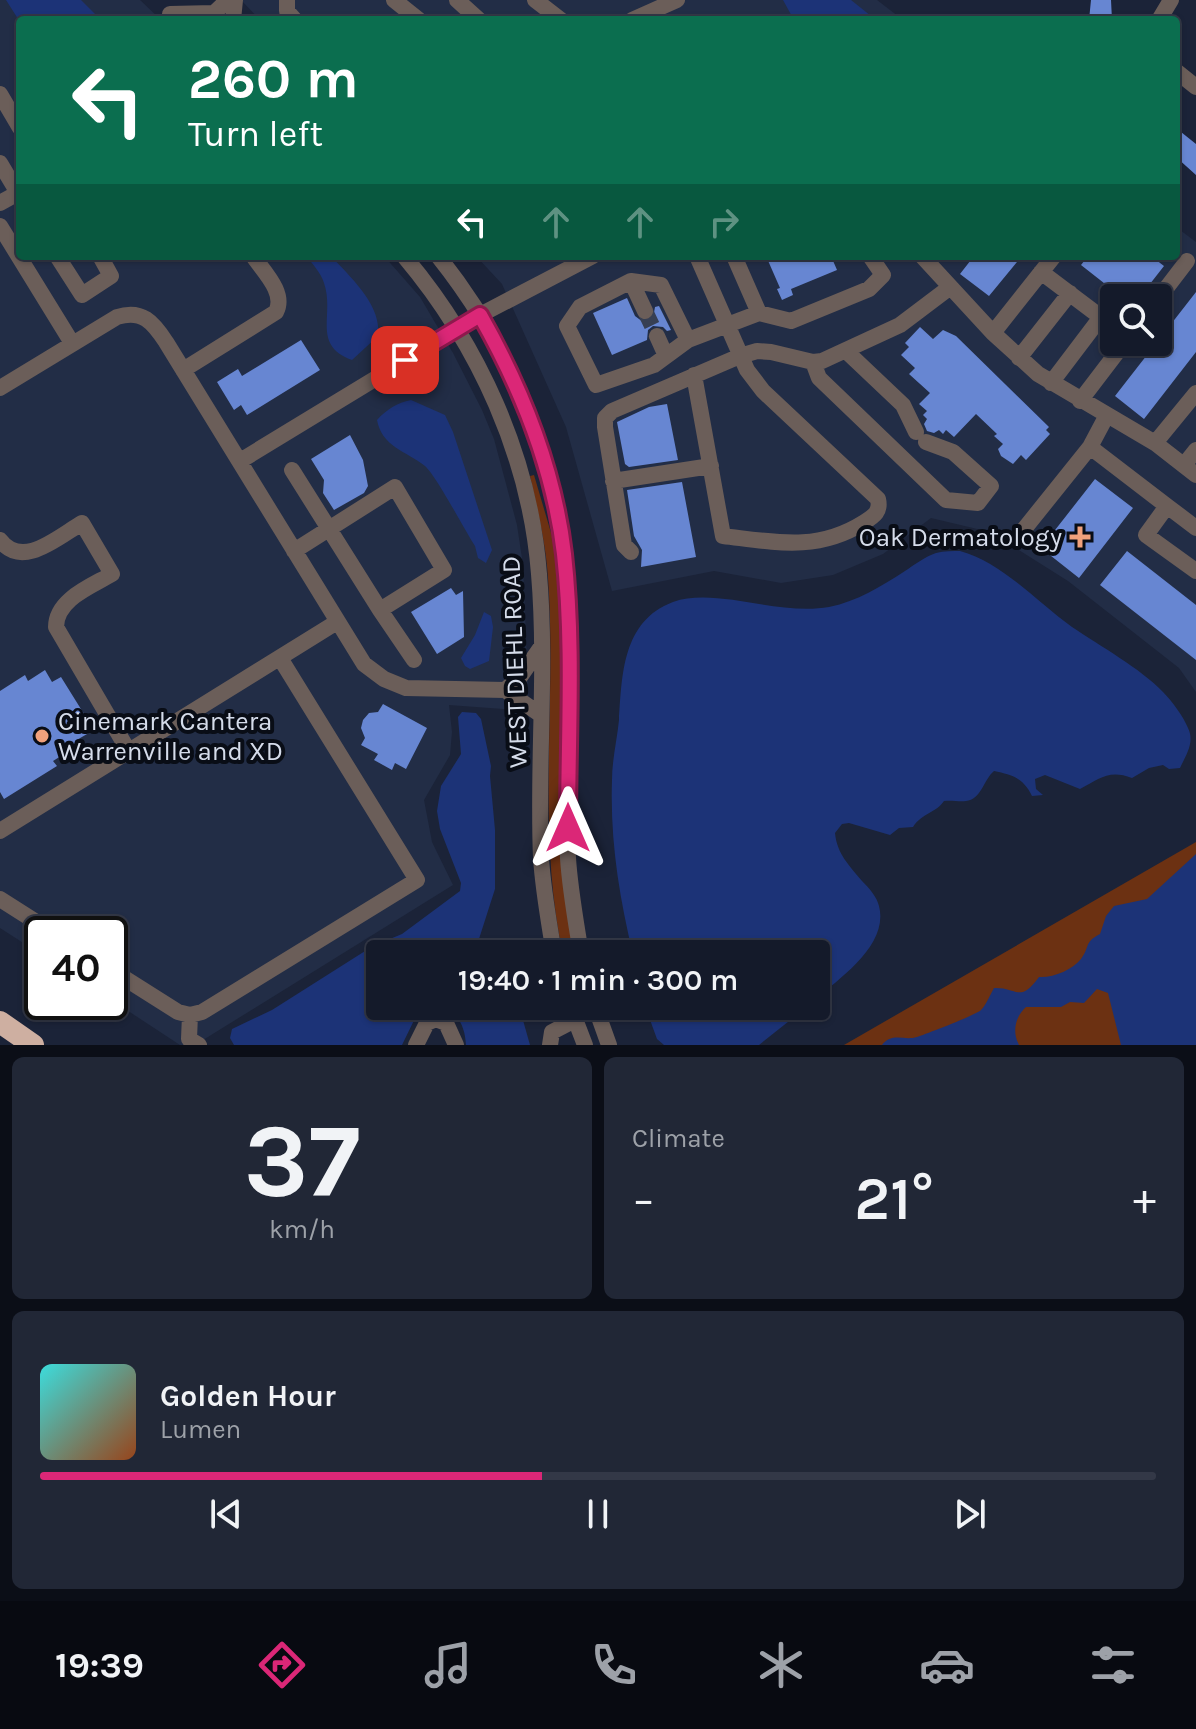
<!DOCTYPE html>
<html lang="en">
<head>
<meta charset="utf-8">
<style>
	:root { --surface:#141a2a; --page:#212736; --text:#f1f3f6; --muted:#9da1a8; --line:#333847; --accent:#db2777 }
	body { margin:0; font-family:Karla,sans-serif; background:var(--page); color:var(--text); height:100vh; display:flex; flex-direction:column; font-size:30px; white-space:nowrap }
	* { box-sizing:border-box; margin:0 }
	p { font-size:26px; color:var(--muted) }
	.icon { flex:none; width:44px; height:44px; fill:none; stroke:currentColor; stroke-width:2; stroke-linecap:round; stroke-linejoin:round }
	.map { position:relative; height:1045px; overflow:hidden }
	.side { display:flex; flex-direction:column; gap:12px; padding:12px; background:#0b0e17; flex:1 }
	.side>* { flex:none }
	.top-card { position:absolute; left:16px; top:16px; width:1164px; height:244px; border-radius:8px; box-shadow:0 2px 6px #0004,0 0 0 2px var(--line); background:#0b6e4f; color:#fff; overflow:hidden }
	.controls { position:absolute; left:1100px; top:284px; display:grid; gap:16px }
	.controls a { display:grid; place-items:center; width:72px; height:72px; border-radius:8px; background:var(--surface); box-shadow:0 2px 6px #0004,0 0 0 2px var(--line); font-size:40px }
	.speed { position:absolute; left:24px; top:916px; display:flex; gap:16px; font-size:40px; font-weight:700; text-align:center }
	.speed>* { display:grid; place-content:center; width:104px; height:104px; border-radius:50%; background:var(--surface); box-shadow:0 2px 6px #0004,0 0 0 2px var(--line); line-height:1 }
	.speed .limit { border:4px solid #111; border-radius:12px; background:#fff; color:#111 }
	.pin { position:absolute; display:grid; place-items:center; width:68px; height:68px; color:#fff; margin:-34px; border-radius:16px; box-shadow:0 4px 12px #0006 }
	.me { position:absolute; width:88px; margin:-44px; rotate:0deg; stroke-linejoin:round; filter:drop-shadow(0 0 6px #0008) }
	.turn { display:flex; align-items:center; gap:28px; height:168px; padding:0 40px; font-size:36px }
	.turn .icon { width:104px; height:104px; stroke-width:2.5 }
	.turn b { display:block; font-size:56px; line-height:68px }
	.lanes { display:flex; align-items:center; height:76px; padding:0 40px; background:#0003; justify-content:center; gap:40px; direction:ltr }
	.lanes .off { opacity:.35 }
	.big { font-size:60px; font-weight:600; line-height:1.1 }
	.side .tile { flex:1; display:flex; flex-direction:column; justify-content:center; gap:12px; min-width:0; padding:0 28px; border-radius:12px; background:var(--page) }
	.side .dial { align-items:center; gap:0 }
	.dial b { font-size:104px; line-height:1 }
	.song { display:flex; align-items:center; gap:24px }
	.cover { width:96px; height:96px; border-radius:12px; background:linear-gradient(135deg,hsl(180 70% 55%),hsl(20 70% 35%)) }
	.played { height:8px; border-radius:4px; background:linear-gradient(90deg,var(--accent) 45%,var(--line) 45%) }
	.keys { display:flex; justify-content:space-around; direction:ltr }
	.heat { display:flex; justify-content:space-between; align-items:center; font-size:44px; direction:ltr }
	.side .tiles { flex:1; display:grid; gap:12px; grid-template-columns:1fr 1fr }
	.tile:last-child { grid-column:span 2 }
	.trip { position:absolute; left:366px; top:940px; width:464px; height:80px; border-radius:8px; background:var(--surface); box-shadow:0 2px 6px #0004,0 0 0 2px var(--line); font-weight:600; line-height:80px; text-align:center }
	.dock { display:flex; height:128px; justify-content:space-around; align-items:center; background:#080a11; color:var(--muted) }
	.dock .icon { width:56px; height:56px }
	.dock .selected { color:var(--accent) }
	.dock b { font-size:36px; color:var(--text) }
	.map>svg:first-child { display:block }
	.built { fill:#222d46; fill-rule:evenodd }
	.green { fill:#6c3112 }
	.water { fill:#1c3377 }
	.building { fill:#6786d2 }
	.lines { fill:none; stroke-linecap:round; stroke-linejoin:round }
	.minor-tunnel { stroke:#373f53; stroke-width:16; stroke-dasharray:16 8; stroke-linecap:butt }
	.minor { stroke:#6b5e59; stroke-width:16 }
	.highway { stroke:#ceafa1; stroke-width:22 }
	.route-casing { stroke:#8e194d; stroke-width:20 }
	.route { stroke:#db2777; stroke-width:14 }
	.poi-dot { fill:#f1a17c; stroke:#090d16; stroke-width:3 }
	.labels { text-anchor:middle; stroke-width:8; stroke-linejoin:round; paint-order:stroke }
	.poi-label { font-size:26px; fill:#d5dcea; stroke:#090d16; text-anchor:end }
	.street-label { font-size:26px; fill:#d5dcea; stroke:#090d16 }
</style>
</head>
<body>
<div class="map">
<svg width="1196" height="1045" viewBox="0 0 1196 1045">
	<rect width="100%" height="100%" fill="#1b2338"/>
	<path class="built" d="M0,0H140L161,20H20V256H384L420,297L453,353L482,410L494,439L517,525L523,565L529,711L449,705L452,732L450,755L424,800L432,842L453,885L195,1045H180L110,999V934H42V955L0,928Z
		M241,0H877L903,20H260Z
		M1176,227L1196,242V692L1179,668L1068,581L990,532L931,518L883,554L833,575L781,583L714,571L612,591L566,427L502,284L476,256H1176ZM1114,298H1158V342H1114Z"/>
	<path class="green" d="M534,475L557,553L560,575L574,954H563C536,831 557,702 548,578C546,543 537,509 530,476Z
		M1196,842V1045H844Z"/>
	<path class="water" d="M6,0H81L101,20L20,22Z
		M783,0H851L876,20H794Z
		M306,256H331C351,278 382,305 378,336L352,360C311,345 335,315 324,283C321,273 312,263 306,256Z
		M411,400L445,415L453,432L492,550L486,563L478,558L475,546C464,529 437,477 425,466C406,451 382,447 377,420C387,409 397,403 411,400Z
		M960,551C1003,563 1037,602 1072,627C1100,646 1140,668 1163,692C1172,701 1183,716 1188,728C1195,742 1186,755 1180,768L1169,769L1163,765L1149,768L1132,778C1109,769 1099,779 1080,789L1045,775L1035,779L1036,789L1043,795L1032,796C1023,778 1013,775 994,771C984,779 981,800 966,801C959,802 952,800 944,801C936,813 922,813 913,827L899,828L890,835L849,823L842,824L835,833C837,854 849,865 862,881C869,888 877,897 879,906C889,945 841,977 816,999V954H633C619,896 610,840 612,780C612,760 617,740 619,720C622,676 622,621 673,602C716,587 778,616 829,607C858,601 880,587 905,571C914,565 926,556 936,553C944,551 953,551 960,551Z
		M484,612L491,616L493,627L489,661L470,669L465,666L461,658L475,635Z
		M462,712L476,713L481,719L491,766L490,776L495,830V889L478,942L488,954H380V1006H421L402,1045H234L230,1038L232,1029L272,1010L373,946L402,934L460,891L461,883L440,829L437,811L441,786L461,754L458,717Z
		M1196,854V1045H1121L1108,993L1097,989L1084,1003L1070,1002L1061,1007H1026C1015,1017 1012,1032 1019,1045H882C892,1032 904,1041 917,1037C926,1034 976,1015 981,1010C986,1005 990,995 994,988C1018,987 1019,1004 1039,977C1053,978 1072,970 1081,959C1090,947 1084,942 1100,934L1106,916L1114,906L1147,899Z
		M442,1006H519L530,1045H466C465,1027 459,1014 442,1006Z
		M645,1006H808L759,1045H664L657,1039Z"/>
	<path class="building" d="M1091,0H1111L1112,20H1089Z
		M1176,128L1196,144V175L1176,157Z
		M766,256H831L837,270L791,289L793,295L782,300L777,289L780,288Z
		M974,256H1022L989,296L960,274Z
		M1088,256H1151L1164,266L1139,298H1123L1081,265Z
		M1196,292V352L1144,419L1115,396Z
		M627,298L635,316L643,322L653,318L655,307L659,306L671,330L667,331L663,327L653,326L648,330L647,340L612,355L593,313Z
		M920,327L933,339L943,330L956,336L1049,427L1046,430L1050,434L1026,460L1021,455L1013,464L1001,456L998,449L1003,444L994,436L997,434L976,414L954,437L946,430L943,434L939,430L934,433L927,431L924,424L927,419L923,415L927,411L919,404L930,393L909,374L915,368L901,355L909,347L905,343Z
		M301,340L320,370L247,415L241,405L234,410L217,382L238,369L242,376Z
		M667,404L678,460L629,467L625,464L617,422L649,407Z
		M350,435L363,460L368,486L364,493L334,510L323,493L324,480L311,459Z
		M1095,479L1133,508L1079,578L1041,548Z
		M682,482L696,557L641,567L642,550L634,536L627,490Z
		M1127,551L1196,605V660L1100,585Z
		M451,588L456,595L463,591L464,637L437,654L411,612Z
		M45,670L52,682L61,677L94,730L75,741L77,746L53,761L57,766L4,799L0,792V691L25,675L28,681Z
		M383,704L427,728L406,769L395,763L392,770L374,760L378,754L361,745L365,738L361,728L363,720L369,713L378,712Z"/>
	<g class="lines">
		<path class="minor-tunnel" d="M645,311L657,336"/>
		<path class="minor" d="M287,0V11L295,20
			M394,0L419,20
			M457,0L479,20
			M535,0L561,20
			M170,14L214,13L228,0
			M233,20L235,0
			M632,20L677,0
			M1159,20L1171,0
			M1176,71L1196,87
			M0,94L20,128
			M0,163L18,193L20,191
			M0,203L18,193L20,196
			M0,226L72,343
			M57,256L82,295L111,276L100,256
			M404,256C479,345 530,457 539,574C547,668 537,764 541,858C543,890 549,922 554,954
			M438,256C506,341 552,446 564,554C576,655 563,757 568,858C570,890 576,922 581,954
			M734,256L759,313
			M922,256L993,333L1038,374L1155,443L1196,475
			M1041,272L1114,327
			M631,281L645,311
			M1158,299L1187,261
			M993,333L1054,256
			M657,336L666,356
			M688,340L661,285L631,281L580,307L567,326L596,385L654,365L688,340L759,313L791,321L869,289L883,275L870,256
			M846,351L903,405L916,432
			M1019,358L1070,293
			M813,362L819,378L946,500L978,503L991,486L953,452L926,442
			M183,370L276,312C286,293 264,272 253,256
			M694,375L723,536C774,542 817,552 863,523C874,516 881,512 878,499L763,391L747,370L697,256
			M1051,383L1101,317
			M0,388L117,317C142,309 153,322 166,342L364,664L384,679L406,688L505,690L541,715
			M1080,401L1125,342
			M1155,443L1196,393
			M1090,447L1107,415
			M240,461L480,315L593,256
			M1184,465L1196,450
			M292,470L380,610
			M613,481L711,466
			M1196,528L1167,506L1146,535L1196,571
			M1021,533L1090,447L1167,506
			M0,540C22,570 58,537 82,523L112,574C92,586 56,599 56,627L128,750
			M294,551L395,487L444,570L380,610L414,660
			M631,552L624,545L605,427V418L612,411L740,356L757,351L771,352L813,362L822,361L900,325L949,288
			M505,690L520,677L541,647
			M0,831L337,622
			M0,899L55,934
			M110,969L178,1012L190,1015L202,1012L417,880L280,658
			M570,1006L585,1045
			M595,1006L609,1045
			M190,1015L189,1039L199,1045
			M416,1045L427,1023L436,1019L446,1023L456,1045
			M550,1045L552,1032L575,1020"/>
		<path class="highway" d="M0,1022L33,1045"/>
	</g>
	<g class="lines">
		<g class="route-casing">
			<path id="route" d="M405,360L480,315C522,389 554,468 564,554C574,644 568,738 568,828"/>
		</g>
		<use href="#route" class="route"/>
	</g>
	<g class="poi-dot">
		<path d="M1076 525h8v8h8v8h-8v8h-8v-8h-8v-8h8z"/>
		<circle cx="42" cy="736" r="8"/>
	</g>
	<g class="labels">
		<g class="poi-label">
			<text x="1062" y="546">Oak Dermatology</text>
			<text x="58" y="730" text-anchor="start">Cinemark Cantera<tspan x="58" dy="30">Warrenville and XD</tspan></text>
		</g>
		<g class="street-label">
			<text transform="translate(514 662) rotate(-92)" y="9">WEST DIEHL ROAD</text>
		</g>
	</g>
</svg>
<div class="controls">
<a><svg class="icon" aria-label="search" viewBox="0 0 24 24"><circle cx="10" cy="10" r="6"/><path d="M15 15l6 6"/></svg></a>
</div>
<div class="speed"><div class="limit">40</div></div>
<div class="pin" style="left:405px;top:360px;background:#d93025"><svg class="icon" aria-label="arrive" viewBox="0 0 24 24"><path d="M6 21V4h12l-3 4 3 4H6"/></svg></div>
<svg class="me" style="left:568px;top:828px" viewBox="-20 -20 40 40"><path d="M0-17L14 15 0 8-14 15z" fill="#db2777" stroke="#fff" stroke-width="4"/></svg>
<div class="trip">19:40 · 1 min · 300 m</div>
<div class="top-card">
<div class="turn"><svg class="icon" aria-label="left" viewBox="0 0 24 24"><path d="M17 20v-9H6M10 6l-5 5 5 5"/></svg><div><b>260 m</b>Turn left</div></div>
<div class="lanes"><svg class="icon" aria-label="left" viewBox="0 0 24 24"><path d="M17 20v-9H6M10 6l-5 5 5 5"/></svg><svg class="icon off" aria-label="ahead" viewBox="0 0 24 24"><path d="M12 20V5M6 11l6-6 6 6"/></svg><svg class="icon off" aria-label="ahead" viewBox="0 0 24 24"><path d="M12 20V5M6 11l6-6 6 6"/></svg><svg class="icon off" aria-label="right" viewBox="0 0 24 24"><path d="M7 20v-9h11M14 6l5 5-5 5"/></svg></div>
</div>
</div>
<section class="side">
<div class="tiles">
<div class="tile dial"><b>37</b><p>km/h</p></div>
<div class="tile"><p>Climate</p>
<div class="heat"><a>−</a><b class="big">21°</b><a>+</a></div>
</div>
<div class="tile">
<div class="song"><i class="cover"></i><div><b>Golden Hour</b><p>Lumen</p></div></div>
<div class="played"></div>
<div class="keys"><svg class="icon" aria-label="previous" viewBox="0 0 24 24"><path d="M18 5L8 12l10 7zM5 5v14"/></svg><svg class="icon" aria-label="pause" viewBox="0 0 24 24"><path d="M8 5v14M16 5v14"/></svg><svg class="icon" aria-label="next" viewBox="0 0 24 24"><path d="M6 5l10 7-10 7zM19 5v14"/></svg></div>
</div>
</div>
</section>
<nav class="dock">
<b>19:39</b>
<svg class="icon selected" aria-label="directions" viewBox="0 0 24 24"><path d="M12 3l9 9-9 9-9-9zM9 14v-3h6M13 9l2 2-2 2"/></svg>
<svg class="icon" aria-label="music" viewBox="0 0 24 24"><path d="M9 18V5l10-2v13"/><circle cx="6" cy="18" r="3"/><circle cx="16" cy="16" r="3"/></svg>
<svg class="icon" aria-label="phone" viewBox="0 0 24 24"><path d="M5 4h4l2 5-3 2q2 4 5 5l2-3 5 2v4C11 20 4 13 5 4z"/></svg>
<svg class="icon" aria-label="climate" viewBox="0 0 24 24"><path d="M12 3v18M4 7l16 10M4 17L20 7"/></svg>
<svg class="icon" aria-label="car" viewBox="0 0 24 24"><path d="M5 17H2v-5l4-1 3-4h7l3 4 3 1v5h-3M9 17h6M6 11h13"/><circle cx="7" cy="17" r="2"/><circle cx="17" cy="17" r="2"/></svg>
<svg class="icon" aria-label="filters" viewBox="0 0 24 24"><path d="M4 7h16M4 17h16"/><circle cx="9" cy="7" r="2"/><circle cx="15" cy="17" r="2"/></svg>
</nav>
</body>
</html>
